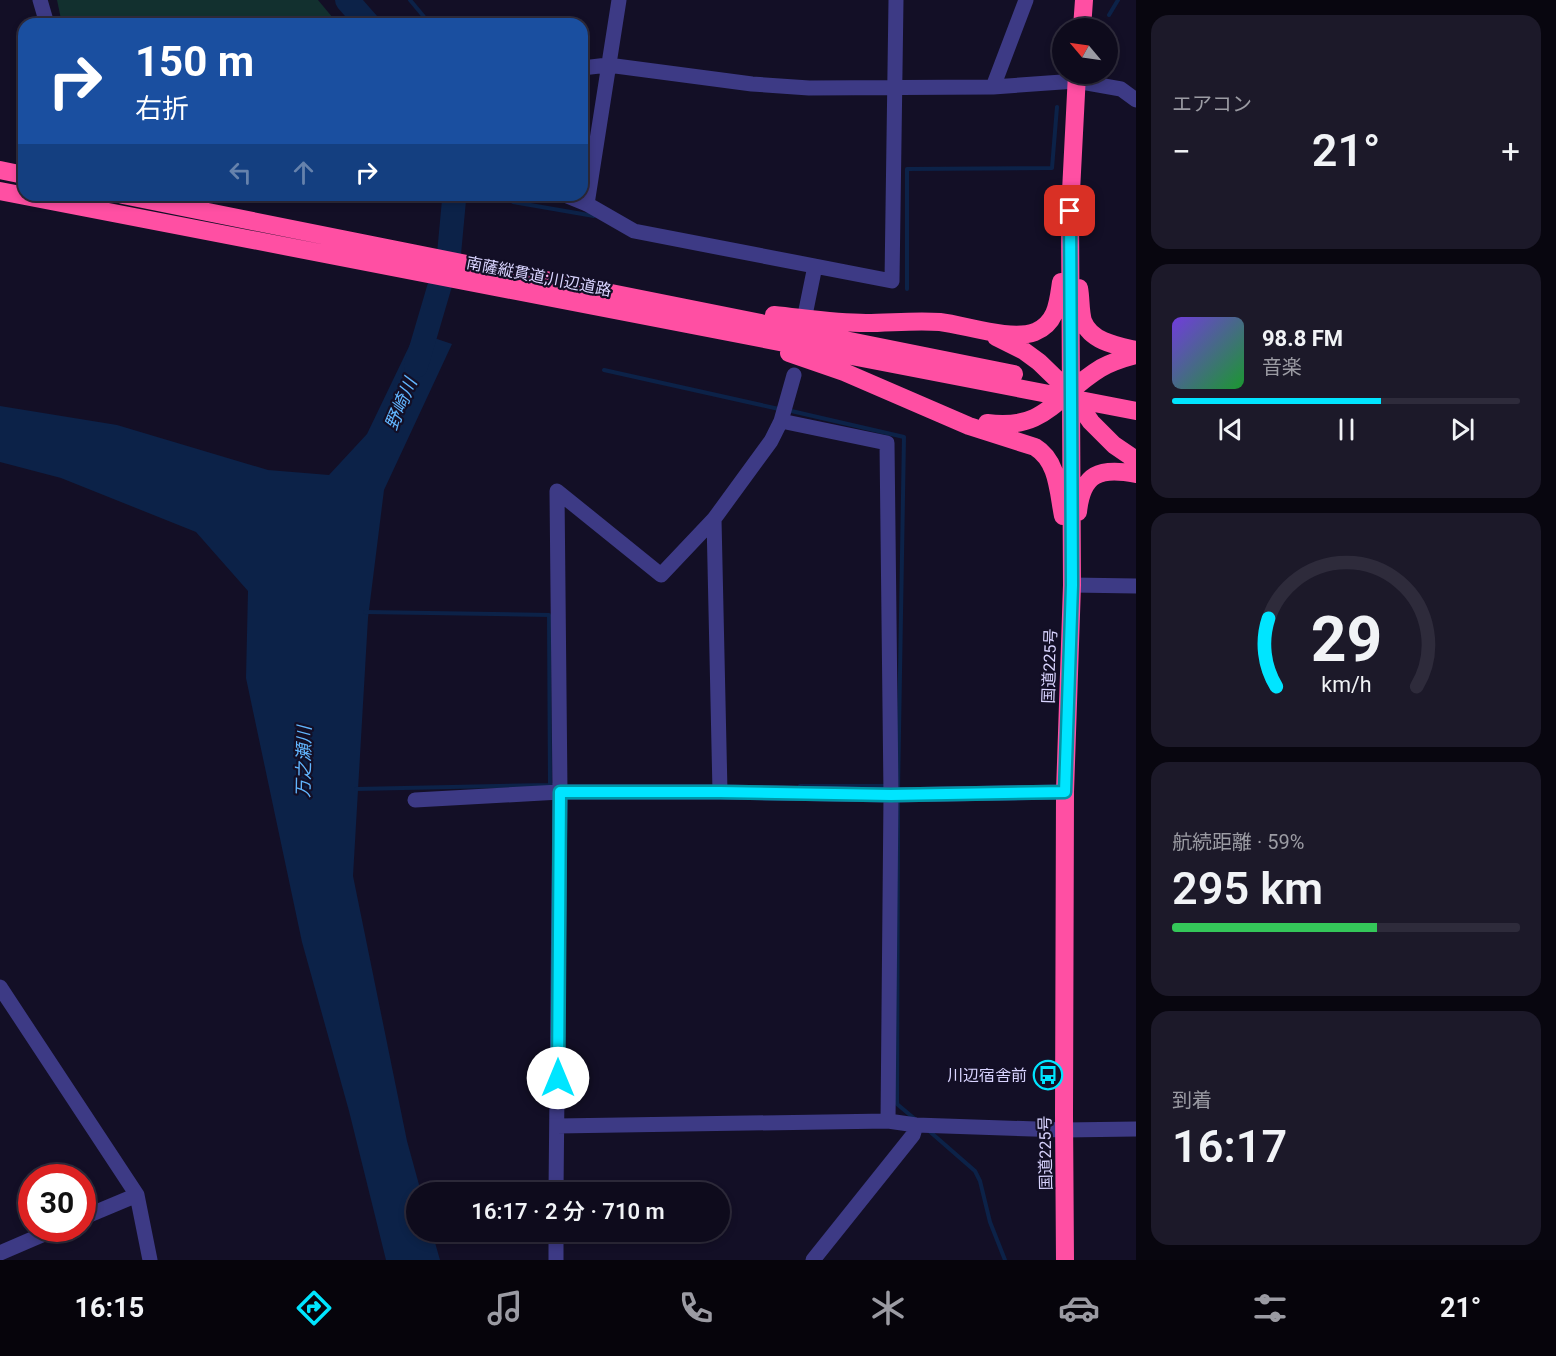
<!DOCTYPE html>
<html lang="ja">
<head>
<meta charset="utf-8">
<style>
	:root { --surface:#0e0b1c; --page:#1c1929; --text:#f1f3f6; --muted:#9b9ba3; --line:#2e2b3b; --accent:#00e5ff }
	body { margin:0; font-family:Roboto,"Noto Sans JP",sans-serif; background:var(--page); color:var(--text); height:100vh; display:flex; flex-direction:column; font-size:22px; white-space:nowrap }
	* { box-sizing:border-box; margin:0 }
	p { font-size:20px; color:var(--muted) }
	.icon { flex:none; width:33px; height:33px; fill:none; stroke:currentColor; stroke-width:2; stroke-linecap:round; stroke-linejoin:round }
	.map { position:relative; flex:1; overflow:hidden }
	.sheet { display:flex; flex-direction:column; gap:15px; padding:15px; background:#08060f; width:420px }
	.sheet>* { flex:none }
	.hud { position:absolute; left:18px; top:18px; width:570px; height:183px; border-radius:18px; box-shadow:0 3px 9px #0003,0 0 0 2px var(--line); background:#1a4fa0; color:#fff; overflow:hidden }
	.needle { width:39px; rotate:299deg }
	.fabs { position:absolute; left:1052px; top:18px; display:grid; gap:12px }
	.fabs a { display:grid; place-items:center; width:66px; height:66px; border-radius:50%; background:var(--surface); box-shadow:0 3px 9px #0003,0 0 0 2px var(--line); font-size:30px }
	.speed { position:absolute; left:18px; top:1164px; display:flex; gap:12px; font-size:30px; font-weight:700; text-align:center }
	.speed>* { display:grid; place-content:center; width:78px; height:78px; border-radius:50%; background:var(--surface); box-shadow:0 3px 9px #0003,0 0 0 2px var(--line); line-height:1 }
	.speed .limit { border:9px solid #d22; background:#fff; color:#111 }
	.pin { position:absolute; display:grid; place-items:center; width:51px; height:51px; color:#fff; margin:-26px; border-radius:12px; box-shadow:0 3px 9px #0006 }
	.me { position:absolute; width:66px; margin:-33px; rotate:0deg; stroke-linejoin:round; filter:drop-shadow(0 0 4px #0008) }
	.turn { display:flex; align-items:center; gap:21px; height:126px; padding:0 18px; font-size:27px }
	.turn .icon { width:78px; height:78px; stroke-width:2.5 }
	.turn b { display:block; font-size:42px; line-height:51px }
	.lanes { display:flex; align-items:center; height:57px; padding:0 18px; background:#0003; justify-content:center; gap:30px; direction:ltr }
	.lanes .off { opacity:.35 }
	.big { font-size:45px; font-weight:600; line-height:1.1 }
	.sheet .card { flex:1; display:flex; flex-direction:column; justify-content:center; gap:9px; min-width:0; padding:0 21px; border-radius:18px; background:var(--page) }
	.sheet .dial { align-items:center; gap:0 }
	.dial svg { height:156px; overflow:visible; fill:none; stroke:var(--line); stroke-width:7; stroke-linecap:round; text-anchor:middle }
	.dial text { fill:var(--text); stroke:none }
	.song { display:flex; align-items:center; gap:18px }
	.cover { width:72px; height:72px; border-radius:9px; background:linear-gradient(135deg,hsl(260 70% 55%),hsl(130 70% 35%)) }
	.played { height:6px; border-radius:3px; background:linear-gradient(90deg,var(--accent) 60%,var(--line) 60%) }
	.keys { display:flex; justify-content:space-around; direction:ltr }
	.heat { display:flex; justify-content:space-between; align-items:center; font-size:33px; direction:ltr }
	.charge { height:9px; border-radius:4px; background:linear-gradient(90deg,#34c759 59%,var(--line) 0) }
	.trip { position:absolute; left:406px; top:1182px; width:324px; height:60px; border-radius:30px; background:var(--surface); box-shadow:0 3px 9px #0003,0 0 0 2px var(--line); font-weight:600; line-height:60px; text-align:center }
	.dock { display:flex; height:96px; justify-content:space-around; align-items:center; background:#06040b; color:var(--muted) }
	.dock .icon { width:42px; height:42px }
	.dock .on { color:var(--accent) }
	.dock b { font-size:27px; color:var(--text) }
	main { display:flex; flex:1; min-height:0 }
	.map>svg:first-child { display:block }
	.green { fill:#12302f }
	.water { fill:#0c2248 }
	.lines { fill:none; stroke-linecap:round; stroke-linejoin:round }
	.stream { stroke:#0c2248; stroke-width:4 }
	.river { stroke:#0c2248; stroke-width:24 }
	.minor { stroke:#3d3a85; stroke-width:15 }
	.highway { stroke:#ff4fa3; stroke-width:18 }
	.route-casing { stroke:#0095a6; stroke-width:15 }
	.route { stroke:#00e5ff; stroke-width:10 }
	.labels { text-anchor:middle; stroke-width:4.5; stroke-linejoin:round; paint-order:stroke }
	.street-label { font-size:16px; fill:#d9d4ff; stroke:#130f26 }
	.poi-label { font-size:16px; fill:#d9d4ff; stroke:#130f26; text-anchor:end }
	.water-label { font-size:18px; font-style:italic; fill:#62b6ff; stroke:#130f26 }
</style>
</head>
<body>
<main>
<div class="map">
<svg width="1136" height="1260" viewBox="0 0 1136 1260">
	<rect width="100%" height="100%" fill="#130f26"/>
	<path class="green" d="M57,0H318L338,24H62Z"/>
	<path class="water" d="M416,332L452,344L384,490L368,618L353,876L407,1141L421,1192H417V1232H432L440,1260H386L349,1111L302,942L246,678L248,591L196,532L61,478L0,462V406L117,425L268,470L329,475L367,434Z"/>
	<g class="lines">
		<path class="stream" d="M410,0L430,24
			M1109,15L1118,0
			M511,195L513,202L594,216
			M907,289V169L1052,168L1057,107
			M604,370L779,409
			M787,410L904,437L898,791
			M365,612L549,615L550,785H554
			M800,786H885
			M356,789L550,785
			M898,802L897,1104L916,1120
			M928,1130L975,1171L980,1181L990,1222L1005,1260"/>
		<path class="river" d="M347,0L368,24
			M416,366L449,254L454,200L453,195"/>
		<path class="minor" d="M40,0L47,24
			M582,68L608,65L752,84L809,88L993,87L1076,81L1121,89L1136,100
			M993,87L1026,0
			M565,195L587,204L634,231L892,281L896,0
			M587,204L619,0
			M805,315L815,266
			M781,421L887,443L891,795L888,1121
			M714,519L720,792
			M1072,585L1136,586
			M415,800L560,792H720L891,795L1065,792
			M0,987L137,1195L150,1260
			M557,1126L888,1121L916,1125L1064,1130L1136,1129
			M556,1192L560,792L557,491L661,575L714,519L771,441L781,421L794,375
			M82,1218L137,1195
			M0,1253L58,1228
			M556,1260V1232
			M813,1260L913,1135L916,1125"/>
		<path class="highway" d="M1082,28L1084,0
			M0,170L24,175
			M0,191L1136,411
			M123,195L1014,374
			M1079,288C1081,298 1080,311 1083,321C1091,342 1118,346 1136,350
			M774,315C804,318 835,323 866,323C890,323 915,320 940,322C966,325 1010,341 1035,332C1057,323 1058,302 1061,282
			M996,337L1024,351L1039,362L1070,392L1091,422L1114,445L1136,460
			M789,353L844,372L969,426L1035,447C1058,461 1058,491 1063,516
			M987,423C1047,431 1056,395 1101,368C1112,362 1124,358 1136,355
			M1078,512C1082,473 1100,467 1136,474
			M1065,1260L1064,1115L1065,792L1072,585L1070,211L1077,74"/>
	</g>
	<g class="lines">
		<g class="route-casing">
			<path id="route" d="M558,1078L560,792H720L891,795L1065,792L1072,585L1070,211"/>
		</g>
		<use href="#route" class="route"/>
	</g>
	<defs>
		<g id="bus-ring" transform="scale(1.5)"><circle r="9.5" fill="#130f26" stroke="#00e5ff" stroke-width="1.5"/><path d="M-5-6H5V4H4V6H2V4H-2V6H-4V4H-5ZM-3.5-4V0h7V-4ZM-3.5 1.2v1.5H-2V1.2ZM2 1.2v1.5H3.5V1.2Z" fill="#00e5ff"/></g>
	</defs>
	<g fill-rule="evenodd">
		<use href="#bus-ring" x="1048" y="1075"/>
	</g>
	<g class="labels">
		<g class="street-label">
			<text transform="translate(539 276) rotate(11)" y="6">南薩縦貫道;川辺道路</text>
			<text transform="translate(1049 666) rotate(-88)" y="6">国道225号</text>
			<text transform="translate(1045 1153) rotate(-91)" y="6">国道225号</text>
		</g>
		<g class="poi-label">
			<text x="1027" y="1081">川辺宿舎前</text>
		</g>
		<g class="water-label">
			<text transform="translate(401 404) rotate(-67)" y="6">野崎川</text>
			<text transform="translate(304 762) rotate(-89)" y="6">万之瀬川</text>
		</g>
	</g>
</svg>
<div class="fabs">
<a><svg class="needle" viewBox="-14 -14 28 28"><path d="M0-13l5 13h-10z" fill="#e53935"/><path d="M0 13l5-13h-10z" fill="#9b9ba3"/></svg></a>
</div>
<div class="speed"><div class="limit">30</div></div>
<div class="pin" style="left:1070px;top:211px;background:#d93025"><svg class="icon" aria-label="arrive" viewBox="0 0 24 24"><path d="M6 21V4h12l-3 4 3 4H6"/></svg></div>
<svg class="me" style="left:558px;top:1078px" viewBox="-20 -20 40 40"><circle r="19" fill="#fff"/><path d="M0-13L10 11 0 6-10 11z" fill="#00e5ff"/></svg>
<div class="trip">16:17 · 2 分 · 710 m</div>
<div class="hud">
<div class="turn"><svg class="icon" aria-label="right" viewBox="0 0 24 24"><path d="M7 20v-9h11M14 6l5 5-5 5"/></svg><div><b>150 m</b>右折</div></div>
<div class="lanes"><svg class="icon off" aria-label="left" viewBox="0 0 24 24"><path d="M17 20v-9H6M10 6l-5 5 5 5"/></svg><svg class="icon off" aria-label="ahead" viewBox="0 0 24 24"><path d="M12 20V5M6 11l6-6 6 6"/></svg><svg class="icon" aria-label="right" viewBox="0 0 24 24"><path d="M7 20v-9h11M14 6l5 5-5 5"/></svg></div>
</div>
</div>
<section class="sheet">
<div class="card"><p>エアコン</p>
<div class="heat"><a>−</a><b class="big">21°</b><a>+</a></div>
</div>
<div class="card">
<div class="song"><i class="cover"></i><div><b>98.8 FM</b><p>音楽</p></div></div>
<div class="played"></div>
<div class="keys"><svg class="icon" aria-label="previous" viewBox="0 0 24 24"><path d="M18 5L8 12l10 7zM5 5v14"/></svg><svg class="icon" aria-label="pause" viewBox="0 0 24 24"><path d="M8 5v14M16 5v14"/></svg><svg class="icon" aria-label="next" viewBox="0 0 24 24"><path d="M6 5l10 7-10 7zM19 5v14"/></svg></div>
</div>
<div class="card dial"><svg viewBox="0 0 100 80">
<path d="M14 69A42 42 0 1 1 86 69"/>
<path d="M14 69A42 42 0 0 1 10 34" stroke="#00e5ff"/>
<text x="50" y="56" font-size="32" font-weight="700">29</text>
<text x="50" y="72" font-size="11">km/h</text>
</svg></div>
<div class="card"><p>航続距離 · 59%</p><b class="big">295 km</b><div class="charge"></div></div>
<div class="card"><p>到着</p><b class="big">16:17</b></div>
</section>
</main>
<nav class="dock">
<b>16:15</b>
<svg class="icon on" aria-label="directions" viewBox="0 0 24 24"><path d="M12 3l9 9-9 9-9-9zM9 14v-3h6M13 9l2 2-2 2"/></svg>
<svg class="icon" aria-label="music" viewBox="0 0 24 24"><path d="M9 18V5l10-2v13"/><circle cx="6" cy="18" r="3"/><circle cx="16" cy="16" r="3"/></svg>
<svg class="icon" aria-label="phone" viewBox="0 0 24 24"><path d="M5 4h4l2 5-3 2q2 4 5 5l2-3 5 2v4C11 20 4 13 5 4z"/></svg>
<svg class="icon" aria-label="climate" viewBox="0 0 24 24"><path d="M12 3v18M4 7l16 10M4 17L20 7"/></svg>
<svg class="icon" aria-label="car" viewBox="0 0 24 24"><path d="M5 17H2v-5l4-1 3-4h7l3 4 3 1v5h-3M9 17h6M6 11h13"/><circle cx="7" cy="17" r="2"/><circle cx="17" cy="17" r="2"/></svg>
<svg class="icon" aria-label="filters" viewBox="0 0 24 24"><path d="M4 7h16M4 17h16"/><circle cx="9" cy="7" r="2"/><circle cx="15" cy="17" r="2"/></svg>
<b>21°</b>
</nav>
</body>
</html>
